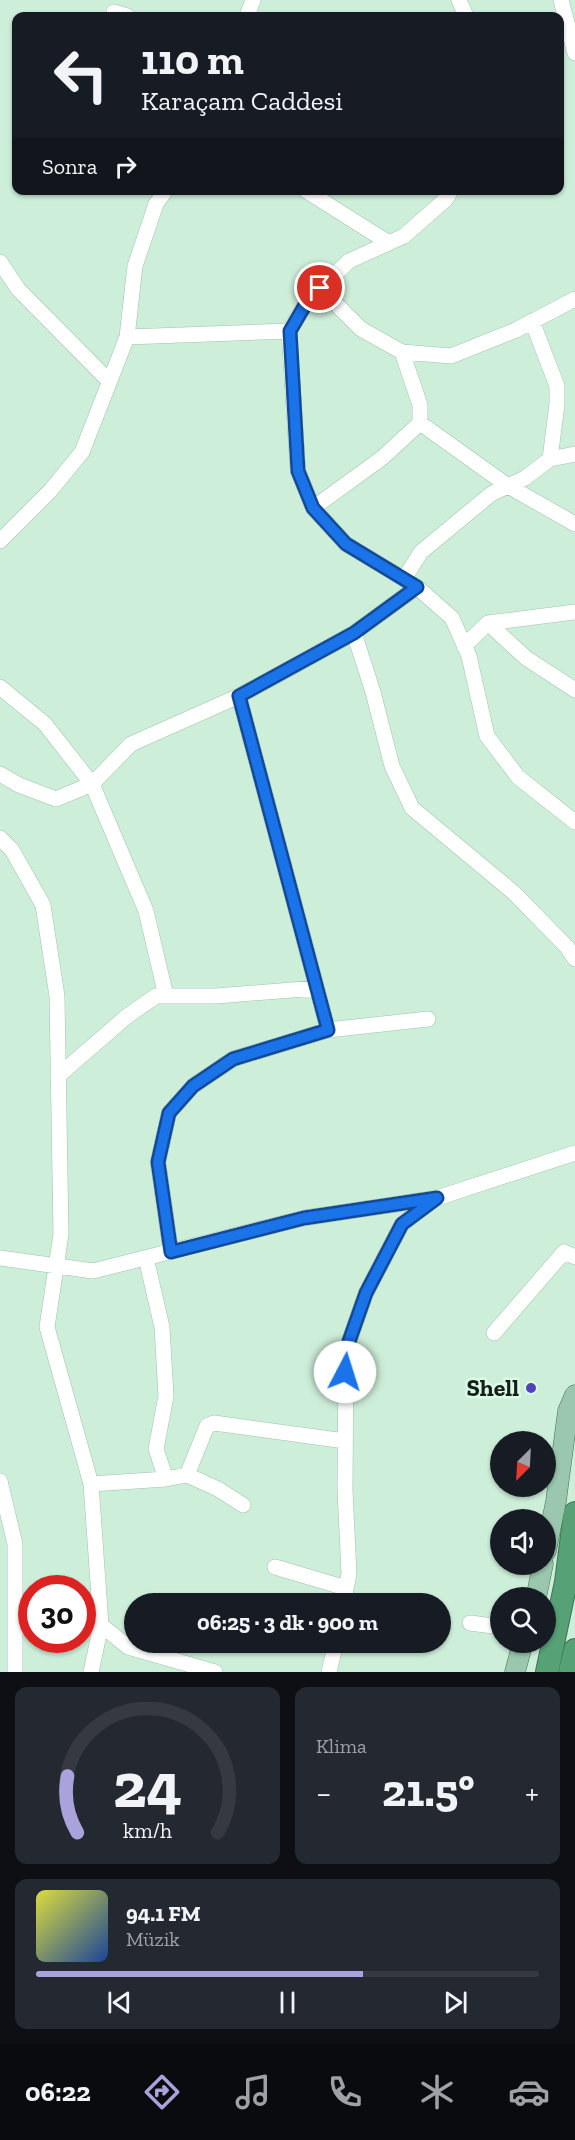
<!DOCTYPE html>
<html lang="tr">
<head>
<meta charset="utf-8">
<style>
	:root { --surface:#171b24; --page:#242831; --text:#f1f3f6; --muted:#9ea1a6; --line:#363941; --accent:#aaa2da }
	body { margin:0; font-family:"Zilla Slab",serif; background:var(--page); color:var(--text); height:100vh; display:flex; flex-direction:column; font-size:22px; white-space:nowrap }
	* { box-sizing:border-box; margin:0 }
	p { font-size:20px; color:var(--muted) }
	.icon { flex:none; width:33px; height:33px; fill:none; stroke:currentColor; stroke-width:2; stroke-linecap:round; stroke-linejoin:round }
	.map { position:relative; height:1672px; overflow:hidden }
	.drawer { display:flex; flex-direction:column; gap:15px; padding:15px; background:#0d0f14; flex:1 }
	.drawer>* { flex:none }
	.hud { position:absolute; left:12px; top:12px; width:552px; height:183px; border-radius:12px; box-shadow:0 2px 4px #0004; background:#171b24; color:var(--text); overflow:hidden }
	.needle { width:39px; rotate:204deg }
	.fabs { position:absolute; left:490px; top:1431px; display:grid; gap:12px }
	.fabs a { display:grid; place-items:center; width:66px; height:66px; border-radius:50%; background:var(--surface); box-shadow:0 2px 4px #0004; font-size:30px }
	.speed { position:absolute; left:18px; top:1575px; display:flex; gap:12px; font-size:30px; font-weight:700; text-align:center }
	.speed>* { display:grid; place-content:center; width:78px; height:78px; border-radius:50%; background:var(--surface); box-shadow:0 2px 4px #0004; line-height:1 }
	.speed .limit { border:9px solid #d22; background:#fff; color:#111 }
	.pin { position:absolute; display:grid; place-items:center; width:51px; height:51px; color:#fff; margin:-26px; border:3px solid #fff; border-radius:50%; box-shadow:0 2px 6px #0007 }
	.me { position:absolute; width:66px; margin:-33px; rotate:5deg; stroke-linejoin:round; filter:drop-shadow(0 0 4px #0008) }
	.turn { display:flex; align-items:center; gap:21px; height:126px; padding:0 30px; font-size:27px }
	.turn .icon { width:78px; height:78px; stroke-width:2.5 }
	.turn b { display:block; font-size:42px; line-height:51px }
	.then { display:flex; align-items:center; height:57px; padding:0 30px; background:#0003; gap:12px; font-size:22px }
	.big { font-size:45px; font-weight:700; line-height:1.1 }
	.drawer .widget { flex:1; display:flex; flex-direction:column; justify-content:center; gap:9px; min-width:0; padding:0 21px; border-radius:12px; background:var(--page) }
	.drawer .dial { align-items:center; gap:0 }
	.dial svg { height:156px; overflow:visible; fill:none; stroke:var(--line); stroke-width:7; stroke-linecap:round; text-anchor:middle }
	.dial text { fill:var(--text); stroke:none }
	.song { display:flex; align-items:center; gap:18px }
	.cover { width:72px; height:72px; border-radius:9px; background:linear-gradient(135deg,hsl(60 70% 55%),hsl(220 70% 35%)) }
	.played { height:6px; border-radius:3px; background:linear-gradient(90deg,var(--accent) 65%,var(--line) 65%) }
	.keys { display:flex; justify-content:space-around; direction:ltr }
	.heat { display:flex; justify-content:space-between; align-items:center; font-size:33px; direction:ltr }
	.drawer .tiles { flex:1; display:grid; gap:15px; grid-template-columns:1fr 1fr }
	.widget:last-child { grid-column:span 2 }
	.trip { position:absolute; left:124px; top:1593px; width:327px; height:60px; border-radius:30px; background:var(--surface); box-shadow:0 2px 4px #0004; font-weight:700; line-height:60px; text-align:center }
	.menu { display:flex; height:96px; justify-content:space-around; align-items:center; background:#090b0e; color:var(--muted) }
	.menu .icon { width:42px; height:42px }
	.menu .on { color:var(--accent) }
	.menu b { font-size:27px; color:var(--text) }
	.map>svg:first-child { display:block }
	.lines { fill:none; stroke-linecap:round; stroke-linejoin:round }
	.minor-casing { stroke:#a2c2ae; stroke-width:16 }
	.major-casing { stroke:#3f7455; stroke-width:21 }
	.highway-casing { stroke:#3f7455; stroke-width:24 }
	.minor { stroke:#fff; stroke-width:15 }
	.major { stroke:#9ac7ad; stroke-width:20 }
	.highway { stroke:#56a176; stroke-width:22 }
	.route-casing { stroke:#114b97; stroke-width:15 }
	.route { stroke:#1a73e8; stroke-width:10 }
	.poi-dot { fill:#5440b8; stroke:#dafbe6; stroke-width:2 }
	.labels { text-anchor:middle; stroke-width:5; stroke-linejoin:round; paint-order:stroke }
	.poi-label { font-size:24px; font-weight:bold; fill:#131f18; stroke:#dafbe6; text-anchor:end }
</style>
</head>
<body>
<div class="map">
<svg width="575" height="1672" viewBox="0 0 575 1672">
	<rect width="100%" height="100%" fill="#cdeed9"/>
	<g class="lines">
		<g class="minor-casing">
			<path id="minor" d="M459,0L466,16
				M561,0L575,53
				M114,12L127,16
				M247,16L253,0
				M305,190L389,243
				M451,190L446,199L404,236L349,261L308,300L289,331L298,471L313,508L346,544L417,587L452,618L469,656L487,736L518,777L575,822
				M0,262L18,289L109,381
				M320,288L361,329L402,352L451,356L516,330L575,299
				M532,321L557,386V404L550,459
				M127,337L289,331
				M420,423L508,486L575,524
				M313,508L382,458L420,423V405L402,352
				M0,541L50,491L82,452L127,337L135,266L156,204L166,190
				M404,579L421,552L491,494L525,478L550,459L575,454
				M488,623L526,658L575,690
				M354,633L373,692L392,766L412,808L513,892L567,947L575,959
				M464,646L488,623L575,612
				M0,687L45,724L92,784L146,911L166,996
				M239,696L328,1030
				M0,774L19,785L56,799L92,784L131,744L239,696L354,633L417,587
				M0,838L12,850L43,905L57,996L61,1234L47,1327L91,1484L101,1625L128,1647L215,1672
				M58,1076L126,1017L156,996H216L317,988
				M171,1252L158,1162L169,1113L193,1086L233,1059L328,1030L428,1019
				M0,1258L93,1271L304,1218L437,1198L575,1153
				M146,1258L162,1327L166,1396L156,1449L166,1479
				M494,1333L564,1252L575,1257
				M187,1475L207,1426L214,1423L345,1441
				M0,1481L15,1544V1672
				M91,1484L166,1479L187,1475L218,1489L243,1505
				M275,1567L346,1588
				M343,1604L349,1574L345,1490L346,1350L366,1293L402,1224L433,1200
				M470,1623L501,1627
				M91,1672L101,1625
				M329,1672L336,1642"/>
		</g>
		<g class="major-casing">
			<path id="major" d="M546,1551L556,1501L568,1411L575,1395
				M536,1598L543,1564
				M515,1672L523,1642"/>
		</g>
		<g class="highway-casing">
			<path id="highway" d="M547,1672L566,1582L575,1513
				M570,1672L575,1650"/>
		</g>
		<use href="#minor" class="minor"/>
		<use href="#major" class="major"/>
		<use href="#highway" class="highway"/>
	</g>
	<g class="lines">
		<g class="route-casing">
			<path id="route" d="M320,288L308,300L290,331L298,471L313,508L346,544L417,587L354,633L239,696L328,1030L233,1059L193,1086L169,1113L158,1162L171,1252L304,1218L437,1198L402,1224L366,1293L346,1350L345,1372"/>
		</g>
		<use href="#route" class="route"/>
	</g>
	<circle class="poi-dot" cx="531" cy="1388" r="6"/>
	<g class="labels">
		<g class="poi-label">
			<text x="519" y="1396">Shell</text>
		</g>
	</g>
</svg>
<div class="fabs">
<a><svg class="needle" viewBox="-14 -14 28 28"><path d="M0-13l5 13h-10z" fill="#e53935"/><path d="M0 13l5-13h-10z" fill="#9ea1a6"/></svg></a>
<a><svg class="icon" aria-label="sound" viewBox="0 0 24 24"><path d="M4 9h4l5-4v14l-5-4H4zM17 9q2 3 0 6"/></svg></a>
<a><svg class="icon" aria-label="search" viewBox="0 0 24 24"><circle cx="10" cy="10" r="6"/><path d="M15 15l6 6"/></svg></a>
</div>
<div class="speed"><div class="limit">30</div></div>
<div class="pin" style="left:320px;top:288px;background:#d93025"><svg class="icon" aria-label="arrive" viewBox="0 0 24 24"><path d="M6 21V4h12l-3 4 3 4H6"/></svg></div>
<svg class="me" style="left:345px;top:1372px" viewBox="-20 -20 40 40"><circle r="19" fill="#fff"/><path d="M0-13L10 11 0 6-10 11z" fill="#1a73e8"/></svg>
<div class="trip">06:25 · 3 dk · 900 m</div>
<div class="hud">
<div class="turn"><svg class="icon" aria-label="left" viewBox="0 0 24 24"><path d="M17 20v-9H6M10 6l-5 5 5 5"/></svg><div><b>110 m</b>Karaçam Caddesi</div></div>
<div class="then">Sonra<svg class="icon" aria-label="right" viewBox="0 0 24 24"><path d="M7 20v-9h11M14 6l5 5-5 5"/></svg></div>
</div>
</div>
<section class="drawer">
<div class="tiles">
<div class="widget dial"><svg viewBox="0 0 100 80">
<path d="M14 69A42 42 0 1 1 86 69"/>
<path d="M14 69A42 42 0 0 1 9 40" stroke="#aaa2da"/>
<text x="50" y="56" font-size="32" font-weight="700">24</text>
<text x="50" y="72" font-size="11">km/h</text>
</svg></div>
<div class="widget"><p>Klima</p>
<div class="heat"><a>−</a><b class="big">21.5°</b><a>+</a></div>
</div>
<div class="widget">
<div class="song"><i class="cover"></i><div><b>94.1 FM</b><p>Müzik</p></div></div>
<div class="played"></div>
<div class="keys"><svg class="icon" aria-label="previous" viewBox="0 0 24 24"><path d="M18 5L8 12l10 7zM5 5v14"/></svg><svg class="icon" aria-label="pause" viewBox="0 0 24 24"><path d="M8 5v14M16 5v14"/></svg><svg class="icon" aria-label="next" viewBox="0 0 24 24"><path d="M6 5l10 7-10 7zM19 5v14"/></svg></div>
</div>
</div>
</section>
<nav class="menu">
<b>06:22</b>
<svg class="icon on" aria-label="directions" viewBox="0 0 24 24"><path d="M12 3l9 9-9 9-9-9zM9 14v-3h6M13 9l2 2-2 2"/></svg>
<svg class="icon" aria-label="music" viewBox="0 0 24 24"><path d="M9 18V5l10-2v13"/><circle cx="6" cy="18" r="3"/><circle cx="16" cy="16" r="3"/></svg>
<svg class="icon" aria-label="phone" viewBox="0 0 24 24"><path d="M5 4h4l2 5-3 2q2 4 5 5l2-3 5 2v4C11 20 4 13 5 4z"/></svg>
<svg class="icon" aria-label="climate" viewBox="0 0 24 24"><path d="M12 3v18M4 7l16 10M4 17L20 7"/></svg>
<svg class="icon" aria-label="car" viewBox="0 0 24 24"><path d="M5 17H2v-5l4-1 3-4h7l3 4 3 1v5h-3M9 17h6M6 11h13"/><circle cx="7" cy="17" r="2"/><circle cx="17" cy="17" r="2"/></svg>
</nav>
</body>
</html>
